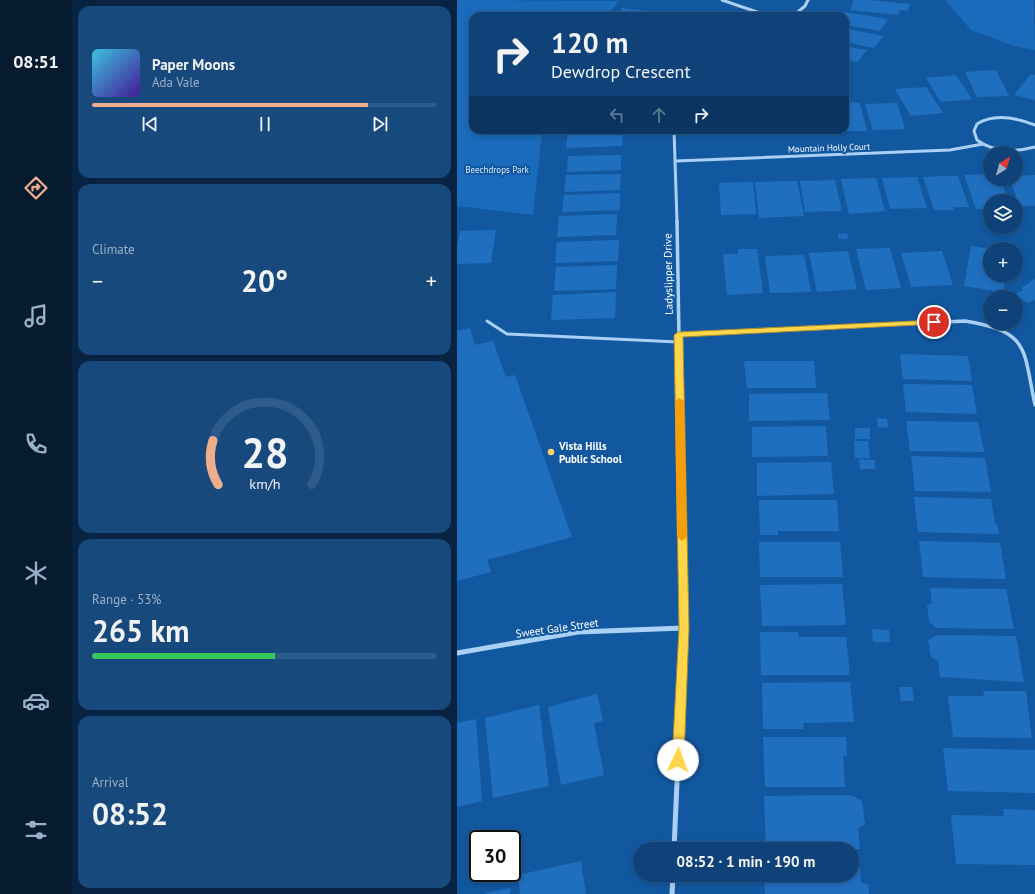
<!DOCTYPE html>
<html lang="en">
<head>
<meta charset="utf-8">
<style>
	:root { --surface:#0e4278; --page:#17497d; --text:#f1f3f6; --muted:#9bb0c6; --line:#2e5b8a; --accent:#eead8d }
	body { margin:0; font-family:"PT Sans",sans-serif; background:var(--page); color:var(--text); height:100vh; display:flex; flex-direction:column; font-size:15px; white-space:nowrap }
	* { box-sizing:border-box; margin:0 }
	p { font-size:13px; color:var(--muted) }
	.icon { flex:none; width:22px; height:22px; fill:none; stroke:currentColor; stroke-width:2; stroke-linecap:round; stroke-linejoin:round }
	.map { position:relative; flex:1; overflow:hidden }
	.drawer { display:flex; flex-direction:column; gap:6px; padding:6px; background:#082442; width:385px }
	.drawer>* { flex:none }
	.top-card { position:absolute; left:12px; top:12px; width:380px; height:122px; border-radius:12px; box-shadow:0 2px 6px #0003,0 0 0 1px var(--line); background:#0e4278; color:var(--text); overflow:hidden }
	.needle { width:26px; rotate:37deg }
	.buttons { position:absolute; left:526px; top:146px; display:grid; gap:8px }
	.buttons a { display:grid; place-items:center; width:40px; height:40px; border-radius:50%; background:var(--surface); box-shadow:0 2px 6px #0003,0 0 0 1px var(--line); font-size:20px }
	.speed { position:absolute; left:12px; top:830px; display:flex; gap:8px; font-size:20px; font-weight:700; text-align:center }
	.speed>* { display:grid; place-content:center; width:52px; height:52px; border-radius:50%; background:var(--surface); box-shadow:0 2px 6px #0003,0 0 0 1px var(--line); line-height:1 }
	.speed .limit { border:2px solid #111; border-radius:6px; background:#fff; color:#111 }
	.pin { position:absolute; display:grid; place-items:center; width:34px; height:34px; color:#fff; margin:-17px; border:2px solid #fff; border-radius:50%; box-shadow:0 1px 4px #0007 }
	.me { position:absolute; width:44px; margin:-22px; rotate:3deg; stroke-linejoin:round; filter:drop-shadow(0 0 3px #0008) }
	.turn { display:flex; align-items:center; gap:14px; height:84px; padding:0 16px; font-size:18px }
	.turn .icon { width:52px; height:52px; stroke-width:2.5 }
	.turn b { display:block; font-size:28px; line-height:34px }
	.lanes { display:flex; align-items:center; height:38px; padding:0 16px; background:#0003; justify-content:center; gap:20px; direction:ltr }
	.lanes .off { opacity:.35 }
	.big { font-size:30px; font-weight:700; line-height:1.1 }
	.drawer .card { flex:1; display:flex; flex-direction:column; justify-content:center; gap:6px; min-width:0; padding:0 14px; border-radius:12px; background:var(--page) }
	.drawer .dial { align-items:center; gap:0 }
	.dial svg { height:104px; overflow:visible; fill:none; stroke:var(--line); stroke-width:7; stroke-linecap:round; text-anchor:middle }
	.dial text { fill:var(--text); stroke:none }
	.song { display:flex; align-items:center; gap:12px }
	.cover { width:48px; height:48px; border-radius:6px; background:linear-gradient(135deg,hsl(190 70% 55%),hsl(260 70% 35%)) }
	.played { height:4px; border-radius:2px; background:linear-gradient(90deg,var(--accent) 80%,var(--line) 80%) }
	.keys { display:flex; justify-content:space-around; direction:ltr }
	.heat { display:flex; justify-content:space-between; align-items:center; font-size:22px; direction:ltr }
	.charge { height:6px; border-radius:3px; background:linear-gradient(90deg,#34c759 53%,var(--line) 0) }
	.trip { position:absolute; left:176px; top:842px; width:226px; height:40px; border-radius:20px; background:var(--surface); box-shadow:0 2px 6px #0003,0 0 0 1px var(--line); font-weight:700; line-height:40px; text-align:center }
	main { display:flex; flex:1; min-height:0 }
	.tab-bar { display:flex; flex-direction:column; width:72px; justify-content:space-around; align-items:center; background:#061a30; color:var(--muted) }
	.tab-bar .icon { width:28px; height:28px }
	.tab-bar .active { color:var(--accent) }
	.tab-bar b { font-size:18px; color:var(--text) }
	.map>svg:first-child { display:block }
	.green { fill:#1a6bbb }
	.building { fill:#206fbf }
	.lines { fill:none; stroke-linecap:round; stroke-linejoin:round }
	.lane { stroke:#abd0f5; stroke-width:3 }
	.street-far2 { stroke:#abd0f5; stroke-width:3 }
	.street-far1 { stroke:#abd0f5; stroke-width:3.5 }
	.street { stroke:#abd0f5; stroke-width:5 }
	.route { fill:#ffd54a; stroke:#a68a30 }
	.slow { fill:#f59e0b }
	.poi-dot { fill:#ffce6f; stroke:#1258a0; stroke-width:1.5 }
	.labels { text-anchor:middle; stroke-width:4; stroke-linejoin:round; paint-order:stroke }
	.far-street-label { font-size:9px; fill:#fff; stroke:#1258a0 }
	.far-park-label { font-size:9px; fill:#d4e9fe; stroke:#1258a0 }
	.street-label { font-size:11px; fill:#fff; stroke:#1258a0 }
	.poi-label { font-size:11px; font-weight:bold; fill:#fff; stroke:#1258a0; text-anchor:start }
</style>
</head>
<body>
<main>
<nav class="tab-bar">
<b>08:51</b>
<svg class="icon active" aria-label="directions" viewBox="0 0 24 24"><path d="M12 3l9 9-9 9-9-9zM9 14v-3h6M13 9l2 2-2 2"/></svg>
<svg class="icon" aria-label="music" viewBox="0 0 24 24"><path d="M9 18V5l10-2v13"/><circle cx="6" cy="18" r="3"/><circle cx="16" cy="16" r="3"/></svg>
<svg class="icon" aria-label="phone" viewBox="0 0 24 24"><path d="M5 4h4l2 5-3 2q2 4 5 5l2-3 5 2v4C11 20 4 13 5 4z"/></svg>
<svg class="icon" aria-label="climate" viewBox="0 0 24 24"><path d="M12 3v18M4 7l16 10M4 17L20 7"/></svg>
<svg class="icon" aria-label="car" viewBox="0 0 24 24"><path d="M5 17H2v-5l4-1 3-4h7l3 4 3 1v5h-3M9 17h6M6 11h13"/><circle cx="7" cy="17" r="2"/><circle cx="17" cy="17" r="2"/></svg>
<svg class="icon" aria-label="filters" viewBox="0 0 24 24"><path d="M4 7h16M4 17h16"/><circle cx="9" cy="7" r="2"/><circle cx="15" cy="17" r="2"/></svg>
</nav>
<section class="drawer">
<div class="card">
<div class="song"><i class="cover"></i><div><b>Paper Moons</b><p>Ada Vale</p></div></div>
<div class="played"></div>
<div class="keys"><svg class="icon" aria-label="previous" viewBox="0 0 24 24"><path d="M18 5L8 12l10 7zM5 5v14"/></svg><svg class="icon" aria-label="pause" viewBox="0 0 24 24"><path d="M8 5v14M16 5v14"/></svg><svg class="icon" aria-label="next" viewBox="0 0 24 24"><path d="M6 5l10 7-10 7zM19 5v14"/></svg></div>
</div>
<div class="card"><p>Climate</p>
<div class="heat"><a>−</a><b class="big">20°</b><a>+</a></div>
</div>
<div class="card dial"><svg viewBox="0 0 100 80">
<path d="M14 69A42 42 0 1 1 86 69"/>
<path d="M14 69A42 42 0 0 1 10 35" stroke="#eead8d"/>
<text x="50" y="56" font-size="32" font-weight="700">28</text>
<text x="50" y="72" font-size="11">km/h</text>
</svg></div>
<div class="card"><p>Range · 53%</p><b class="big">265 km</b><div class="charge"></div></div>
<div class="card"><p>Arrival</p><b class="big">08:52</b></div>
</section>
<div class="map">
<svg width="578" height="894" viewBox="0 0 578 894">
	<rect width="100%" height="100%" fill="#1258a0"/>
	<path class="green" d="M0,0L162,1L151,16H16V130H85L76,215L0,206Z
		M488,0H577L578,50L560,47L514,30Z"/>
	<path class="building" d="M397,0H412L453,4L451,11L443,10L441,15L393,10Z
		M165,8L192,11L189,16H159Z
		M196,12L224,14L223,16H194Z
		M387,12L431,19L423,31L388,25V16H383Z
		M388,28L396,30L427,36L417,48L388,42Z
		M388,46L410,50L400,62L388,59Z
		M539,70L552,96L520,97L508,72Z
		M574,74L578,75V100L557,95Z
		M499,75L515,99L484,102L469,78Z
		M469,87L486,113L454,116L438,89Z
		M388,102L403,103L410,131H388Z
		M440,103L448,129L416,130L408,104Z
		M259,130H293V133L259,135Z
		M298,130H331L332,133L299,134Z
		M337,130H370L371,132L338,133Z
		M166,131L165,146L109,148L111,132Z
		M164,155V170L110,172L111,156Z
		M164,174L163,190L107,192L109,175Z
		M533,174V179H543L552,201H533V209H519L507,175Z
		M578,175V206H563L552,179H559V176Z
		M487,176H501L512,207H496L497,210H477L466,177Z
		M460,177L470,208L433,209L425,178Z
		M419,178L428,211L392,214L384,179Z
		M378,180L385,211L348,212L343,181Z
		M340,181L347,216L302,218L298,182Z
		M296,182L299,214L264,215L262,183Z
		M163,193V210L105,212L107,195Z
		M160,214L159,235L100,237L102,216Z
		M39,230L34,263L0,264V247H17H0L3,231Z
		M390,233L391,239H382L381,234Z
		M162,240L161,261L98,263L100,242Z
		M514,246L533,249V275H549L546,292L507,286Z
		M433,248L444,288L409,290L399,249Z
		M281,249H300L306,293L270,295L266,254H281Z
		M391,251L400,289L360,292L352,253Z
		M485,251L496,285L454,287L444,253Z
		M347,255L354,292L313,293L308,256Z
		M160,265L159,289L97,291L99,267Z
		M578,279V300L571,303L558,294L566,290L564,288Z
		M159,292L158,318L94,320L96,295Z
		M13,328L18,345L36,341L49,377L58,375L115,537L30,560L34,572L0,581V331Z
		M443,354L511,356L515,381L446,379Z
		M287,361H357L359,388H290Z
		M446,384L515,385L520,414L449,412Z
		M370,393L373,420L292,421V394Z
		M420,418L430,419L431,428L421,427Z
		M449,421L521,422L527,452L453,451Z
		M369,426L371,456L295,457V427Z
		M398,428H413V439H398Z
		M397,441H411L413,458H398Z
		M454,456L528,458L534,492L458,491Z
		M402,459L418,460V469H403Z
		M374,462L377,494L300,496V463Z
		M457,497L534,499L538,524H540L542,534L461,532Z
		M302,500H380L382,531H321V535H303Z
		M462,541L543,543L549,579L466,577Z
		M302,542H383L386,577H303Z
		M385,584L389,625L305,626L303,585Z
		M473,588L549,589L557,629L480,628L472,622L470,605L475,603Z
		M415,629L432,630L433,642H416Z
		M303,632H341L342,637H389L393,675H304Z
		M481,635L559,636L567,682L483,677L481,661L474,657L471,640Z
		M393,682L397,722L346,723L347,729H306L305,683Z
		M442,687H455L457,701H444Z
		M526,691H569L575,738L496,737L491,696H527Z
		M140,694L146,721L137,723L147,775L104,785L91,707Z
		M82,705L92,786L36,798L28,718Z
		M19,719L25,801L0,807V723Z
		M306,737H389L390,756H386L388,787H308Z
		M486,748L578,750V793L491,791Z
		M394,795L405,801L408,824L401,828L403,849H309L307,796Z
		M546,809L578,810V865L499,864L494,815L547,816Z
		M395,859H402L404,882L411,885L412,894H308L307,875H395Z
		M124,861L129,894H63L61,875Z
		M53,888V894H29V893Z"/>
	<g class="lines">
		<path class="lane" d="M30,321L50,334L221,342"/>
		<path class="street-far2" d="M265,0L312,16
			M336,16L348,6L351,0
			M578,125C560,118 537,113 520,124L517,131L520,140C537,153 558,152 578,147
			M217,130L220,222
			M219,161L493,150L526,144"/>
		<path class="street-far1" d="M220,221L225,513
			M221,335L508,321C573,332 566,348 578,405"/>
		<path class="street" d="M0,653L121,632L227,628
			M217,849L227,628L225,512
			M215,894L216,875"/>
	</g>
	<path class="route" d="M477,320L480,321V324L226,337L232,628L227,760L225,763L221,765L217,763L215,760L222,628L217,335L221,332Z"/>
	<path class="slow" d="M222,398L227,401L230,537L225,541L220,537L218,401Z"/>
	<circle class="poi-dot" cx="94" cy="452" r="4"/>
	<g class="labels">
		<g class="far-street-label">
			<text transform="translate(372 148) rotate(-2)" y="3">Mountain Holly Court</text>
		</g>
		<g class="far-park-label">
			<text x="40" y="173">Beechdrops Park</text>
		</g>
		<g class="street-label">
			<text transform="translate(211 274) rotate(-91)" y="4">Ladyslipper Drive</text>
			<text transform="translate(100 628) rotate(-8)" y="4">Sweet Gale Street</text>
		</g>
		<g class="poi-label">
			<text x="102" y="450">Vista Hills<tspan x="102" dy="13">Public School</tspan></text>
		</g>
	</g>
</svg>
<div class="buttons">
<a><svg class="needle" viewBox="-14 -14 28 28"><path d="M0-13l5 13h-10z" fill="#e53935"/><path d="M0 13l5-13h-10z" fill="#9bb0c6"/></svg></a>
<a><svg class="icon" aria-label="layers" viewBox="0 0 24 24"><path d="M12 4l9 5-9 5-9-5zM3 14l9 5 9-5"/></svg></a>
<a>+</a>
<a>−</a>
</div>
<div class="speed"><div class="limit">30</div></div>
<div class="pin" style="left:477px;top:322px;background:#d93025"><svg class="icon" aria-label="arrive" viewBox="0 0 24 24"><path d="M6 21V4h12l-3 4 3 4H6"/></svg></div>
<svg class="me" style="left:221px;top:760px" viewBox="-20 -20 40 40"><circle r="19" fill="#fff"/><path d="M0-13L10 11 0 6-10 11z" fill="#ffd54a"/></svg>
<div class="trip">08:52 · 1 min · 190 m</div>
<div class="top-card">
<div class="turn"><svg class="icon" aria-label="right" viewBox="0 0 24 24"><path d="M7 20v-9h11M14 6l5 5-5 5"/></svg><div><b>120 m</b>Dewdrop Crescent</div></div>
<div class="lanes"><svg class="icon off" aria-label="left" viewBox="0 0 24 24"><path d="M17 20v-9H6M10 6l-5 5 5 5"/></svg><svg class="icon off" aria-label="ahead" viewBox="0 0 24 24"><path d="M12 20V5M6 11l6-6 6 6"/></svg><svg class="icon" aria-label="right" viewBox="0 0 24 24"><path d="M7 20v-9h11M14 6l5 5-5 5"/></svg></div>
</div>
</div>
</main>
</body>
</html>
